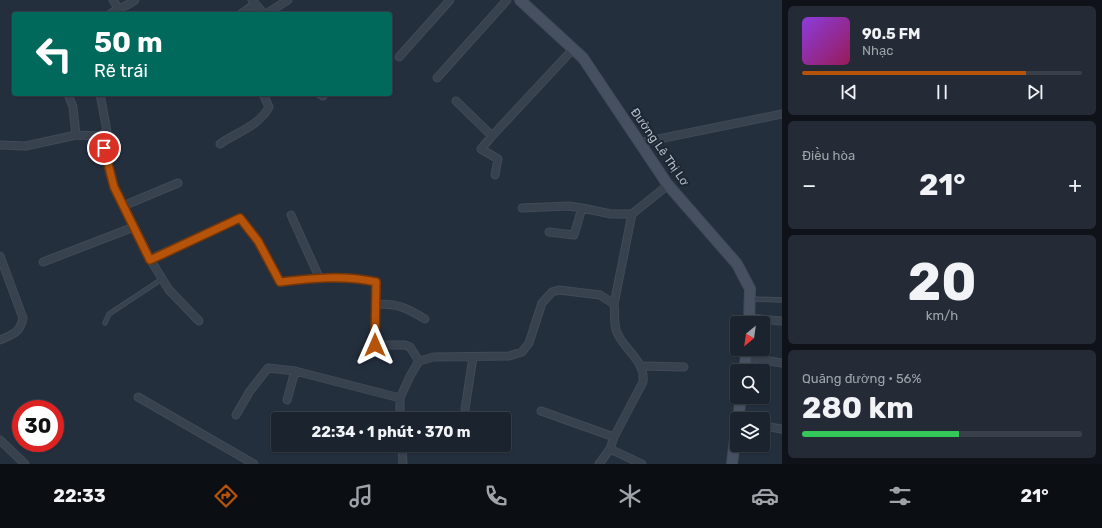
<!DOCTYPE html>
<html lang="vi">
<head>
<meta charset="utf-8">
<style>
	:root { --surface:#1b232e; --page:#242b36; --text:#f1f3f6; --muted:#a0a4aa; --line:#39404a; --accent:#b45309 }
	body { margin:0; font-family:Rubik,sans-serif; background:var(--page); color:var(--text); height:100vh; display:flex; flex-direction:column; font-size:15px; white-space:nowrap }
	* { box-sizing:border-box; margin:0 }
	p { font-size:13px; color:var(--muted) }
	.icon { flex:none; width:22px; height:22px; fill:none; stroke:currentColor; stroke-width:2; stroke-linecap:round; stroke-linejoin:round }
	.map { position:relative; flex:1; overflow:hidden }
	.side { display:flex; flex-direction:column; gap:6px; padding:6px; background:#0f1319; width:320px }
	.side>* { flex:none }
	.hud { position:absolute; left:12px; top:12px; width:380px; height:84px; border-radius:4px; box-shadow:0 1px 3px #0004,0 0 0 1px var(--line); background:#00695c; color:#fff; overflow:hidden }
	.needle { width:26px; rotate:209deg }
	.tools { position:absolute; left:730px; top:316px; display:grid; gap:8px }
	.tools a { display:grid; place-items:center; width:40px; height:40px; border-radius:4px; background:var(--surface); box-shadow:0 1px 3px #0004,0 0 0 1px var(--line); font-size:20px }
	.speed { position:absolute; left:12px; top:400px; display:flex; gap:8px; font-size:20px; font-weight:700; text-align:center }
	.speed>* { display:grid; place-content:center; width:52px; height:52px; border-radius:50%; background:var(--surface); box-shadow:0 1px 3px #0004,0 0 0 1px var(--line); line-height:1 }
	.speed .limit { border:6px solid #d22; background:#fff; color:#111 }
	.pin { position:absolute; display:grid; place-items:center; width:34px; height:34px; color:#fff; margin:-17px; border:2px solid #fff; border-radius:50%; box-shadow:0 1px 4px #0007 }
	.me { position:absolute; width:44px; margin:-22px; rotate:0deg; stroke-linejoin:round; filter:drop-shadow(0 0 3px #0008) }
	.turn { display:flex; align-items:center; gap:14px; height:84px; padding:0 16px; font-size:18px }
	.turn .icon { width:52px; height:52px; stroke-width:2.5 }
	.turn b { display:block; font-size:28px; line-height:34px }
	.big { font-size:30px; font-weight:700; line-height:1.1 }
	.side .widget { flex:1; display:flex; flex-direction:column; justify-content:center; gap:6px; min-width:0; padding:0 14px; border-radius:6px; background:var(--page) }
	.side .dial { align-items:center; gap:0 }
	.dial b { font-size:52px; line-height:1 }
	.song { display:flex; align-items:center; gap:12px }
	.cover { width:48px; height:48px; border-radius:6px; background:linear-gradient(135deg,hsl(270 70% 55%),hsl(330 70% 35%)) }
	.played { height:4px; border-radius:2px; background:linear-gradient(90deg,var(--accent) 80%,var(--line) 80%) }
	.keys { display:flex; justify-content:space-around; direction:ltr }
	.heat { display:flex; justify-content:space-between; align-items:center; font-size:22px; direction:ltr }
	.charge { height:6px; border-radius:3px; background:linear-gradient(90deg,#34c759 56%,var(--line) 0) }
	.trip { position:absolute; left:271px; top:412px; width:240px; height:40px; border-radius:4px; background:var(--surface); box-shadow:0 1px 3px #0004,0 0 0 1px var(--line); font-weight:700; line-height:40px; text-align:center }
	.menu { display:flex; height:64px; justify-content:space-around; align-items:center; background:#0b0e12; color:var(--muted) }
	.menu .icon { width:28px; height:28px }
	.menu .active { color:var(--accent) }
	.menu b { font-size:18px; color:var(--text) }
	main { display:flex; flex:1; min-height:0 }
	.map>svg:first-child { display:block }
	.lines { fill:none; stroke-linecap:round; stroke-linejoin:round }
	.lane-casing { stroke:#414a57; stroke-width:5.5 }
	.street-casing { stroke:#414a57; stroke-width:9 }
	.secondary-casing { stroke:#414a57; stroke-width:12 }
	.lane { stroke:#38414e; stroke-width:3.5 }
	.street { stroke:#38414e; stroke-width:7 }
	.secondary { stroke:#465061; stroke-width:10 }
	.route-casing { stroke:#753606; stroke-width:10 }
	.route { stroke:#b45309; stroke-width:7 }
	.labels { text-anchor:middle; stroke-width:4; stroke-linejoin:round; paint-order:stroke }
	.street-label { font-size:12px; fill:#b4bcc9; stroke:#1d2633 }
</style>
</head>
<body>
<main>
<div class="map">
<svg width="782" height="464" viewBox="0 0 782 464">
	<rect width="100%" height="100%" fill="#242f3e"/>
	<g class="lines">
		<g class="lane-casing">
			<path id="lane" d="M751,299L782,300
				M105,323L109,314L162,279"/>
		</g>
		<g class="street-casing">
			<path id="street" d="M113,0L122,14
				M252,0L264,14
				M110,14C118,8 128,6 135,0
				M241,14L255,4
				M266,14L288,0
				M399,57L450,0
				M437,78L507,0
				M68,94L73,107L76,135
				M320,94L323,96
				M456,101L492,136
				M100,136L107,131L100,94
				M639,143L782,114
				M220,144C237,132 259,126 269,107L263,94
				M0,145L26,146L76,135L100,136L114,187L150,259L169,290L199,321
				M495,175L498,159L481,149L492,136L574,48
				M123,206L178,183
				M522,208L569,206L582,208L574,235L549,232
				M582,208L611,214H632L668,185
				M291,215L319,277
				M0,256L23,318C20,333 13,334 0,340
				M150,259L240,218L258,241L280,282C313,278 343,275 376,282L375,345H405L410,347L419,361
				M43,262L134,227
				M375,304C397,303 407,308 425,319
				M614,304L632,214
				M749,318L782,321
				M746,357L782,363
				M642,366L684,367
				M138,397L254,464
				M287,400L295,371
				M465,409L473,357
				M541,411L614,437
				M236,415L250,391L268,368L295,371L400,398
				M400,419V398L410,376L419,361L434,357L509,356L522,352L529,343L542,303L552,292L559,290L600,295L614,304C615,312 614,322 616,330C622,349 646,360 643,382L614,437L610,449L642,464
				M763,426L782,429
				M0,440L25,464
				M402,445L403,464
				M599,464L610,449"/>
		</g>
		<g class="secondary-casing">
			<path id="secondary" d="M520,0L583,58L668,185L737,264L750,289L749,323
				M744,371L747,349
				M738,419L741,397
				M732,464L737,423"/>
		</g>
		<use href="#lane" class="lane"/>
		<use href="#street" class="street"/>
		<use href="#secondary" class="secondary"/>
	</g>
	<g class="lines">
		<g class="route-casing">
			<path id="route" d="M104,148L114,187L150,260L240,218L258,241L280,282C313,278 343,275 376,282L375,345"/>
		</g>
		<use href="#route" class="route"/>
	</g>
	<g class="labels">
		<g class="street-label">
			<text transform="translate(660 147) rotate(55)" y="4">Đường Lê Thị Lơ</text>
		</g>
	</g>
</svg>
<div class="tools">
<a><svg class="needle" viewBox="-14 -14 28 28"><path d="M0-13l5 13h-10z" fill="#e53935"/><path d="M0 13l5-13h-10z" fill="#a0a4aa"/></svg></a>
<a><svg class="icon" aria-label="search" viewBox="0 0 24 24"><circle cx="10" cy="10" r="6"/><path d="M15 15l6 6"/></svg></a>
<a><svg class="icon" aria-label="layers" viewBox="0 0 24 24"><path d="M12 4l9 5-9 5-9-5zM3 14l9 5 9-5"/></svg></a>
</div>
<div class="speed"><div class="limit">30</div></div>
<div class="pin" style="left:104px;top:148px;background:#d93025"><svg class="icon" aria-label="arrive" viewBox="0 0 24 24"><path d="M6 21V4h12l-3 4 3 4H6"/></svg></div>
<svg class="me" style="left:375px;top:345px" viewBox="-20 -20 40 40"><path d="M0-17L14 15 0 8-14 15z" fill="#b45309" stroke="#fff" stroke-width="4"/></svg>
<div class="trip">22:34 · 1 phút · 370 m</div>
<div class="hud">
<div class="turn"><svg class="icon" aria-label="left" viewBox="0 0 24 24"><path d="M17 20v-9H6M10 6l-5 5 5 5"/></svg><div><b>50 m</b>Rẽ trái</div></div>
</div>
</div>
<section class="side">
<div class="widget">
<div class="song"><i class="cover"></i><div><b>90.5 FM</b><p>Nhạc</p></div></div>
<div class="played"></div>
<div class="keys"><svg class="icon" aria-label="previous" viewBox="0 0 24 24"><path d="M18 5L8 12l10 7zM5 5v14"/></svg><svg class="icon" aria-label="pause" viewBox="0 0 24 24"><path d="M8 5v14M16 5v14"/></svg><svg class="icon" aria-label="next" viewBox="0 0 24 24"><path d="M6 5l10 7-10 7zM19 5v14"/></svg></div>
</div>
<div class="widget"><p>Điều hòa</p>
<div class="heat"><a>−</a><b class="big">21°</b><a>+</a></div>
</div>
<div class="widget dial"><b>20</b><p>km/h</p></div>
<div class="widget"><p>Quãng đường · 56%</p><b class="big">280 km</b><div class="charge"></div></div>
</section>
</main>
<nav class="menu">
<b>22:33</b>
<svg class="icon active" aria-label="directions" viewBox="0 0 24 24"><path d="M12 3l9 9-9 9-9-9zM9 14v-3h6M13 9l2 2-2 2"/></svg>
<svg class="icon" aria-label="music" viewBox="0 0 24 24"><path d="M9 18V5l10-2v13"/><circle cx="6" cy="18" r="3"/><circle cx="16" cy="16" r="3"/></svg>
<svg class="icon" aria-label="phone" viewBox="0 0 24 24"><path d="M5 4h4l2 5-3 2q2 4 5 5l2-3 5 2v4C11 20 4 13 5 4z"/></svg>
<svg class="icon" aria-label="climate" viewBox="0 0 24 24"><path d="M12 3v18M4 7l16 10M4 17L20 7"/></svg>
<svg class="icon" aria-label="car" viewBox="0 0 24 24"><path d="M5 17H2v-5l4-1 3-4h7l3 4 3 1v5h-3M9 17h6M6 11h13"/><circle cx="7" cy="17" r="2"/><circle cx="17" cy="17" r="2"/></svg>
<svg class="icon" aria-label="filters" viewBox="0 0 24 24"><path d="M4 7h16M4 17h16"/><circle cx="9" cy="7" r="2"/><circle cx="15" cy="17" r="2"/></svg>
<b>21°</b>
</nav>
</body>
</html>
